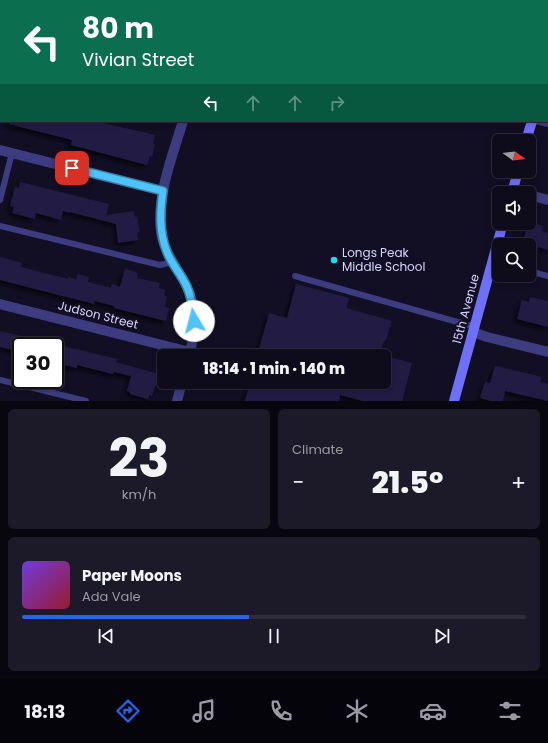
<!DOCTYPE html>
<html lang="en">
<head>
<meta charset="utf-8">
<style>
	:root { --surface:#0e0b1b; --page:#1c1928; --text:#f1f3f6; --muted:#9b9ba3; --line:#2e2b3a; --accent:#2563eb }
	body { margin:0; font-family:Poppins,sans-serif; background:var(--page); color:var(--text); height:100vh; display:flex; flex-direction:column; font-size:15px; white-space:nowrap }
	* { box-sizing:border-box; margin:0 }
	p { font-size:13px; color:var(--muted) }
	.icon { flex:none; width:22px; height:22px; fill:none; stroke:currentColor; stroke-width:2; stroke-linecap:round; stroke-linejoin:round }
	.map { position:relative; height:401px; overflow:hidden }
	.side { display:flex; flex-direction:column; gap:8px; padding:8px; background:#08060f; flex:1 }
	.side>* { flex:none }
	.top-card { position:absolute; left:0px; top:0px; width:548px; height:122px; box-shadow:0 2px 6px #0003,0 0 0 1px var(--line); background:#0b6e4f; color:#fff; overflow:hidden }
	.needle { width:26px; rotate:105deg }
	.fabs { position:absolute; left:492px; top:134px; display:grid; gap:8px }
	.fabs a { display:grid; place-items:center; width:44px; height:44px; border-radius:6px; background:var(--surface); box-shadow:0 2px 6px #0003,0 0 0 1px var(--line); font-size:20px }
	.speed { position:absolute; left:12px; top:337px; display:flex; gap:8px; font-size:20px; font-weight:700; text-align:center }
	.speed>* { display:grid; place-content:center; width:52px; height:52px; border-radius:50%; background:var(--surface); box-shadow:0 2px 6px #0003,0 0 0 1px var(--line); line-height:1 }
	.speed .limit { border:2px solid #111; border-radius:6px; background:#fff; color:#111 }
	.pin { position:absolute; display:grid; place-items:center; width:34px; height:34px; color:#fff; margin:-17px; border-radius:8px; box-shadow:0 2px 6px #0006 }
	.me { position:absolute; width:44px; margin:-22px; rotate:352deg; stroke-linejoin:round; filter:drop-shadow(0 0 3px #0008) }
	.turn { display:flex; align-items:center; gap:14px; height:84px; padding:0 16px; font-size:18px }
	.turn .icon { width:52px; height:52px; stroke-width:2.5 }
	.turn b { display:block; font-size:28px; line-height:34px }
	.lanes { display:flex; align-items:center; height:38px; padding:0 16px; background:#0003; justify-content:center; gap:20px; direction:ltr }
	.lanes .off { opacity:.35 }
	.big { font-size:30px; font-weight:800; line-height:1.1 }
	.side .tile { flex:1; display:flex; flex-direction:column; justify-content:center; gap:6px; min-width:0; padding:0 14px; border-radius:6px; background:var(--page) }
	.side .dial { align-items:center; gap:0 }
	.dial b { font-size:52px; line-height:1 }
	.song { display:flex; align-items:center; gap:12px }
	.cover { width:48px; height:48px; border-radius:6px; background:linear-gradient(135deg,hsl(260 70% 55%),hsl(350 70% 35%)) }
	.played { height:4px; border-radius:2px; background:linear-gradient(90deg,var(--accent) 45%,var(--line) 45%) }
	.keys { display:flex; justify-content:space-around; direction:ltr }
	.heat { display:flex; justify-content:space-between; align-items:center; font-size:22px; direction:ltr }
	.side .tiles { flex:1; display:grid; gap:8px; grid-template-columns:1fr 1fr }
	.tile:last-child { grid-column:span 2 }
	.trip { position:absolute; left:157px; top:349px; width:234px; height:40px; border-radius:6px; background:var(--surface); box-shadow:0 2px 6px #0003,0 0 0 1px var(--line); font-weight:800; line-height:40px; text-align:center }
	.menu { display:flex; height:64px; justify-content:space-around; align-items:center; background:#06040b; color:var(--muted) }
	.menu .icon { width:28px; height:28px }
	.menu .active { color:var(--accent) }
	.menu b { font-size:18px; color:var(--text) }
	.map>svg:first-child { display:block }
	.building { fill:#231c45; filter:url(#shadow) }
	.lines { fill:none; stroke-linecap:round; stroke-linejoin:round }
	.lane { stroke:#3d3c81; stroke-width:6 }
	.street { stroke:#3d3c81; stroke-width:10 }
	.secondary { stroke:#6f70fa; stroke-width:10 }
	.route-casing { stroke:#337fa1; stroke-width:10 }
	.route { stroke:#4fc3f7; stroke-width:7 }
	.poi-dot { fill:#09e5f5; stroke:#120f24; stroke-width:1.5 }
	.labels { text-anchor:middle; stroke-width:4; stroke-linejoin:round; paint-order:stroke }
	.poi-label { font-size:12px; fill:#d8d4fd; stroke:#120f24; text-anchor:start }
	.street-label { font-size:12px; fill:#d8d4fd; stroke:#120f24 }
</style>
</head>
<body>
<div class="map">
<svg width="548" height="401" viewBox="0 0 548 401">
	<defs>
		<filter id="shadow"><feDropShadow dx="-3.5" dy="3.5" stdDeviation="2" flood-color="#0009"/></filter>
	</defs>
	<rect width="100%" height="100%" fill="#120f24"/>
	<path class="building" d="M9,121H94L155,135L153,143L155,144L152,157L150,156L147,165L71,145L72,140L9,124Z
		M20,182L109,204L106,215L134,211L135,217H137L140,232L137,233L138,240L118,243L116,224L70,212V213L63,211L61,220L36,213L35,219L12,213L14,207L10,206L15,187L19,188Z
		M529,222L543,226L542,231L548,233V250L538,247L537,252L529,250V245H522L528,223Z
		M0,257L22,263L21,267L68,279V277L76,279L78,274L89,277L88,282L111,288L112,284L120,287L125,269L138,273L137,278L160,283L159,288L165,290L164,295L167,296L165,307L169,308L166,321L114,308V306L95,301L94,304L0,280Z
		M296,284L349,298L346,308L392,321L386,340L384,341L379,356H257L269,313L287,318Z
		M530,297L548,301V327L517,319L522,300L529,302Z
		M0,331L52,343V346H21V352L0,347Z
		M55,344L117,359L116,362L162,375L159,384L156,383L152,396L149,395L148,399L130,394V392L127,391L131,376L114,372L113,374L77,365V368L55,363Z
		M384,356L412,363L402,401H363L340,395L339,401H245L250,382H384Z
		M495,366L542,377L540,382L548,384V401L505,391L503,401H491L480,398L485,382L490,383Z"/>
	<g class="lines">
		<path class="lane" d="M0,73H1
			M535,121L548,124
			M0,200L12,153
			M0,226L160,265L172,262
			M529,271L548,276
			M295,276L475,327
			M0,380L86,401"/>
		<path class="street" d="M14,0L18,1
			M216,1L217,0
			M183,121C173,154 156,197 161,232C164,253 178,268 187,287C197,309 195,334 189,356
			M0,150L163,191
			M529,195L548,200
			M0,304L190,352
			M473,332L487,337L548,352
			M177,401L182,382"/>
		<path class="secondary" d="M547,66L548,63
			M526,141L532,121
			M512,193L518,171
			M454,401L503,223"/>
	</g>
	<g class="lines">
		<g class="route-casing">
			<path id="route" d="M72,168L163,191C160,212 159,232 167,252C172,265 182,275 187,287C192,298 193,310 194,321"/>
		</g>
		<use href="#route" class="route"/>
	</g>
	<circle class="poi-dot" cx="334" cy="260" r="4"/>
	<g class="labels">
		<g class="poi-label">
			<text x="342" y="257">Longs Peak<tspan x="342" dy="14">Middle School</tspan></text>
		</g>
		<g class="street-label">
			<text transform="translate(466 309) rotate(-75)" y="4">15th Avenue</text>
			<text transform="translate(98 315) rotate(14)" y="4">Judson Street</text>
		</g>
	</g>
</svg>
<div class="fabs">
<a><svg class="needle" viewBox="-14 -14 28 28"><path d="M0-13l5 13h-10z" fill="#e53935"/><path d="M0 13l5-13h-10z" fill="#9b9ba3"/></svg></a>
<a><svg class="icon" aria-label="sound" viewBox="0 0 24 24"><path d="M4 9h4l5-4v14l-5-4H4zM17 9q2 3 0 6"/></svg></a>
<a><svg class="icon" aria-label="search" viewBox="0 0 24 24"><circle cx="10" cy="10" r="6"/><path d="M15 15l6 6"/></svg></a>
</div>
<div class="speed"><div class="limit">30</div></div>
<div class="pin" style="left:72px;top:168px;background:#d93025"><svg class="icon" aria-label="arrive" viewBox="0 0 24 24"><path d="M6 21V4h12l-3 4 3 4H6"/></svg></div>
<svg class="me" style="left:194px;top:321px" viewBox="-20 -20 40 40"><circle r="19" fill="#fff"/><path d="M0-13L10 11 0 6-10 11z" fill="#4fc3f7"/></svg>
<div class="trip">18:14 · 1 min · 140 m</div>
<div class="top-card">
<div class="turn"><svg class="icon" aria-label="left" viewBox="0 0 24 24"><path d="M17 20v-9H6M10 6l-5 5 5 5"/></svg><div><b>80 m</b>Vivian Street</div></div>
<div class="lanes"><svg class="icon" aria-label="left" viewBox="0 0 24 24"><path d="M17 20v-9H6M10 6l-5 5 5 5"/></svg><svg class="icon off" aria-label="ahead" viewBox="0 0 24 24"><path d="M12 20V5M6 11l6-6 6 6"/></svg><svg class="icon off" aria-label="ahead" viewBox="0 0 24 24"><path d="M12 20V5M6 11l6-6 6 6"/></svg><svg class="icon off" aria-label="right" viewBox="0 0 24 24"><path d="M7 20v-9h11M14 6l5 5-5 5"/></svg></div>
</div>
</div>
<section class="side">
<div class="tiles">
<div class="tile dial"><b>23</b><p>km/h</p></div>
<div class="tile"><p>Climate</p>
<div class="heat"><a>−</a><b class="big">21.5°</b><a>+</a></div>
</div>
<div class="tile">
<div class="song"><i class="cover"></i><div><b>Paper Moons</b><p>Ada Vale</p></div></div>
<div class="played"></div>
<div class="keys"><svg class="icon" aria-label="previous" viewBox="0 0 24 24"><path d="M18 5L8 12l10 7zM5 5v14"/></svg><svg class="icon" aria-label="pause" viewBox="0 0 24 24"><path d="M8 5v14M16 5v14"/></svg><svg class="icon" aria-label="next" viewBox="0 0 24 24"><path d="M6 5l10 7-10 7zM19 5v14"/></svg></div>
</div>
</div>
</section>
<nav class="menu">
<b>18:13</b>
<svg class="icon active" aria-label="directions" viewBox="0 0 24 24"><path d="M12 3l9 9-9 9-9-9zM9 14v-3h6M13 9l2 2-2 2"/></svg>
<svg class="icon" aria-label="music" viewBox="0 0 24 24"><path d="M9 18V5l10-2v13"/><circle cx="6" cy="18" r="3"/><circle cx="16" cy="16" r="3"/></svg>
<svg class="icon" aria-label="phone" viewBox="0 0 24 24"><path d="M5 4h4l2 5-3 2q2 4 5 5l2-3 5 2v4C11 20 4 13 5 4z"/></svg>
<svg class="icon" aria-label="climate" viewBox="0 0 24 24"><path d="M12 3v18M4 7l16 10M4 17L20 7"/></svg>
<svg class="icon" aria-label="car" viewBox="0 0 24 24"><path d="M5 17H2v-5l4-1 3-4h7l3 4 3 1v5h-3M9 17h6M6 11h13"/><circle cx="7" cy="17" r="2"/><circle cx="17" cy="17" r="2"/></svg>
<svg class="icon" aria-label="filters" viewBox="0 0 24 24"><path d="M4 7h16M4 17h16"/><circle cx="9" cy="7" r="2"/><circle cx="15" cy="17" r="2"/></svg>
</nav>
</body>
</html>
